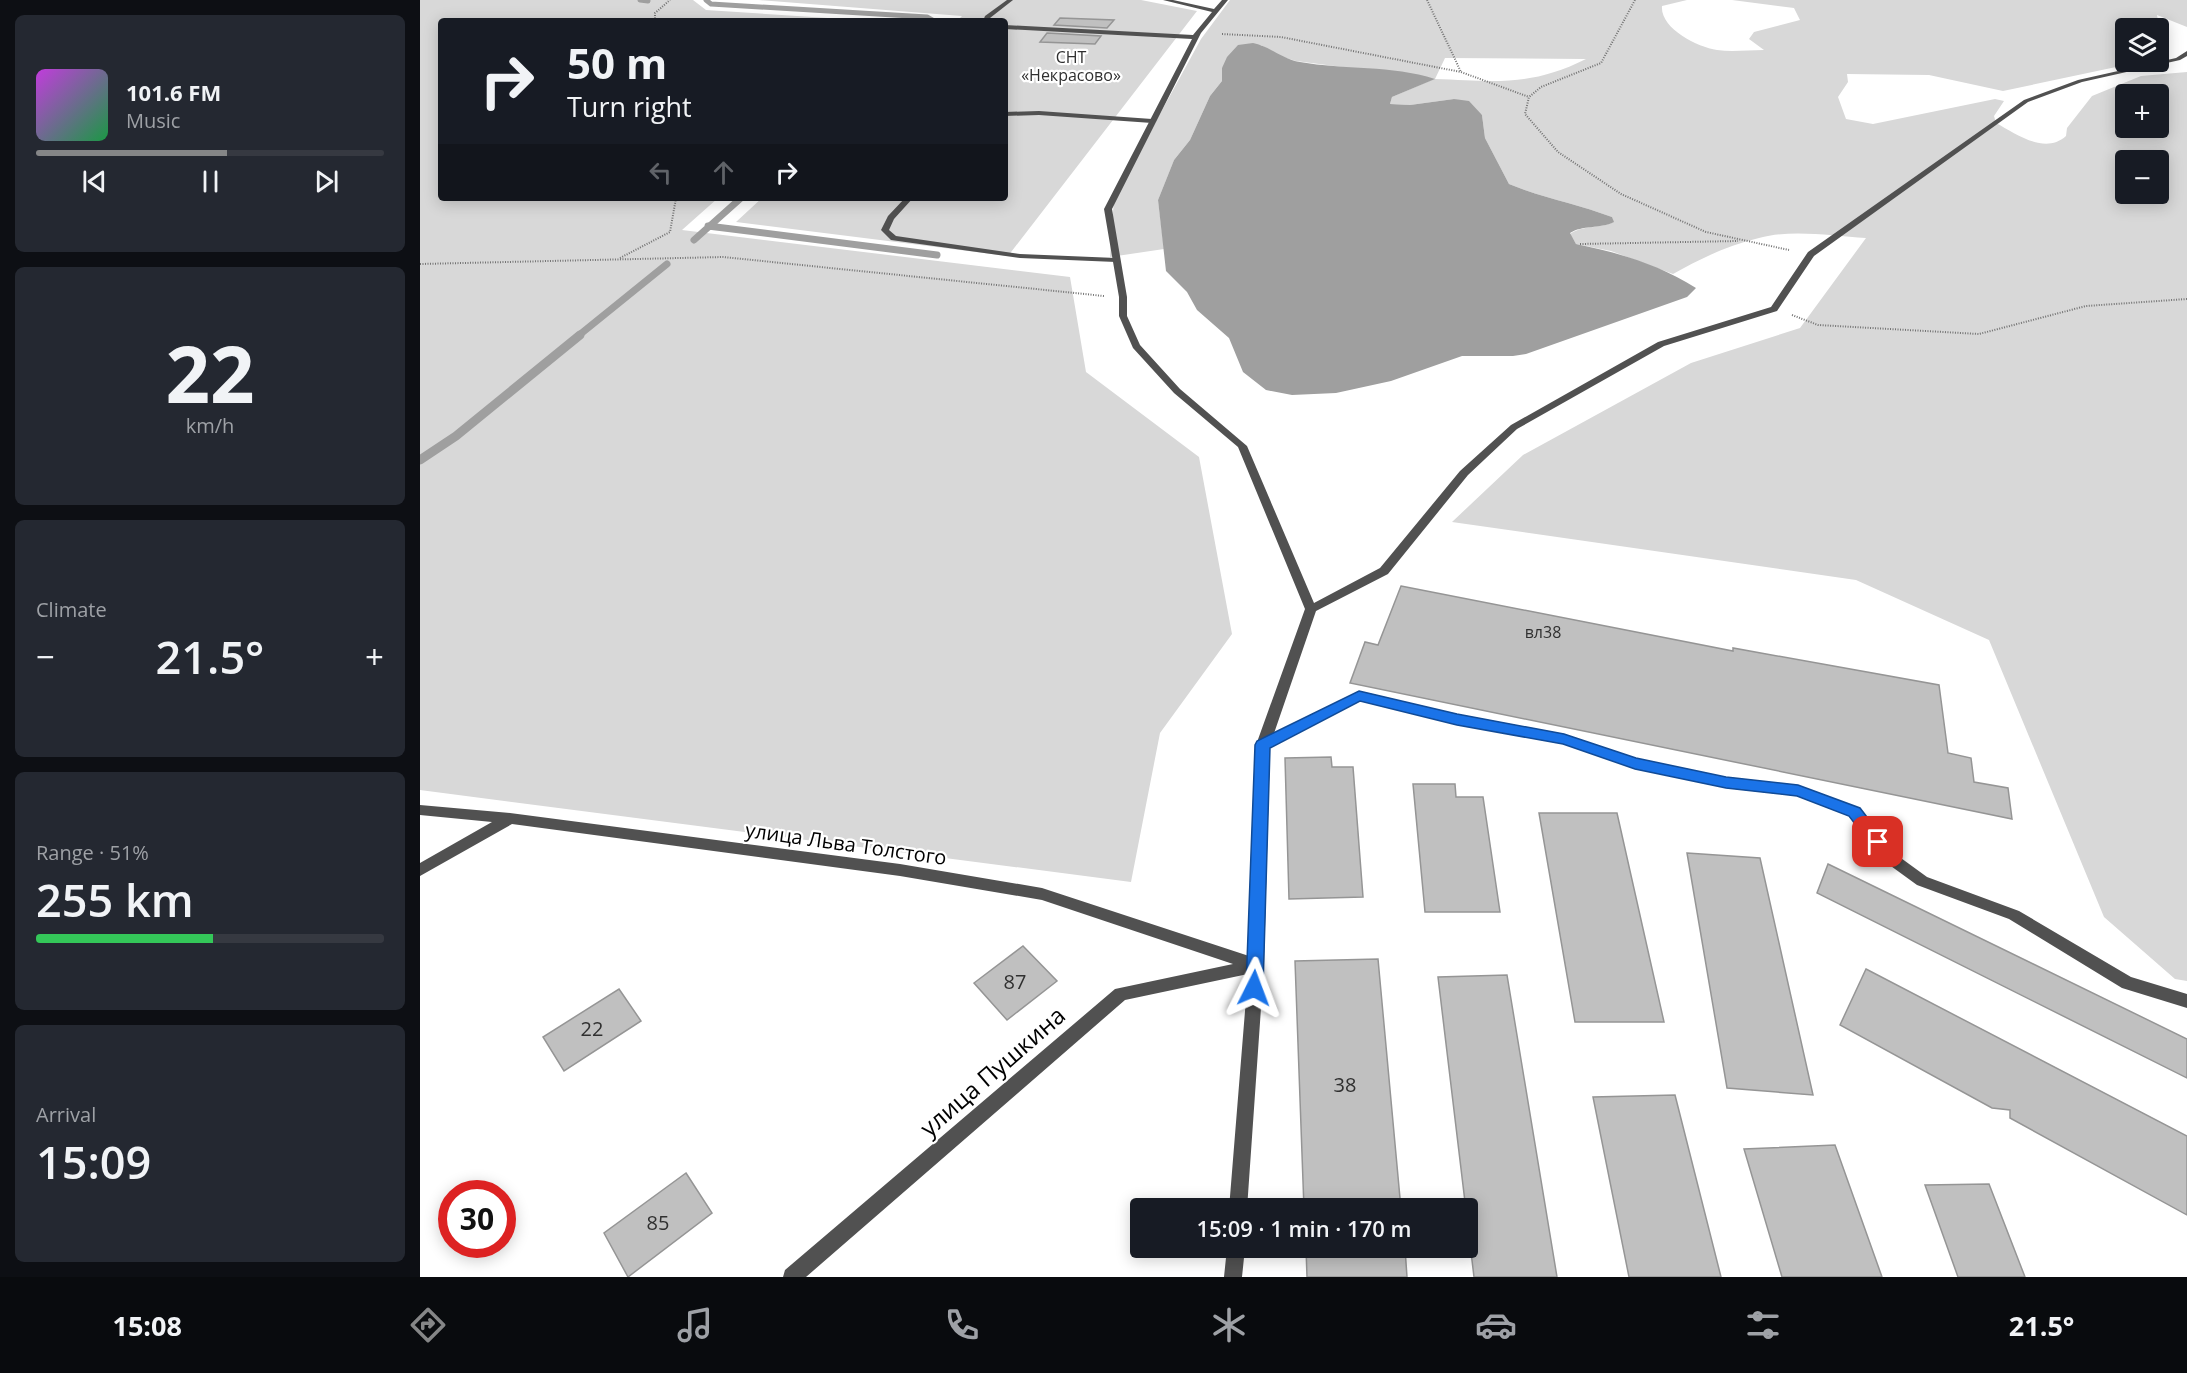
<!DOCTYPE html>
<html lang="en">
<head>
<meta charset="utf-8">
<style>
	:root { --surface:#171b24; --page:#242831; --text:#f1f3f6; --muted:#9ea1a6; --line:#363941; --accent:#858687 }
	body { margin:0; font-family:"Open Sans",sans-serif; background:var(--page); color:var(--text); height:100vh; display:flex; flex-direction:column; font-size:22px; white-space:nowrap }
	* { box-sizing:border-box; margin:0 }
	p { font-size:20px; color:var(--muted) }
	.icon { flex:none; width:33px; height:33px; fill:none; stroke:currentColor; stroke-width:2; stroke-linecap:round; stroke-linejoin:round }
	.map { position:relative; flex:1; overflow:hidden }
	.panel { display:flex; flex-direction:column; gap:15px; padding:15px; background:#0d0f14; width:420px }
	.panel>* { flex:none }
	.top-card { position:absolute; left:18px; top:18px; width:570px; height:183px; border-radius:6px; box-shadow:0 3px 15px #0003; background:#171b24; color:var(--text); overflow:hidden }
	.controls { position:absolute; left:1695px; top:18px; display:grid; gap:12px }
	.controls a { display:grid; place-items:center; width:54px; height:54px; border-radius:6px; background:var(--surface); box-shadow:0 3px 15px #0003; font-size:30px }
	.speed { position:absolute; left:18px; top:1180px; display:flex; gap:12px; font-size:30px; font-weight:700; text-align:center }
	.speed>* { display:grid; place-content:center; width:78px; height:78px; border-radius:50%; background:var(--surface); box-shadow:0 3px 15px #0003; line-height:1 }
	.speed .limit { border:9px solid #d22; background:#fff; color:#111 }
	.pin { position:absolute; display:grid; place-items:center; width:51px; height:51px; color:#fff; margin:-26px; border-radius:12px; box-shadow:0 3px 9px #0006 }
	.me { position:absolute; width:66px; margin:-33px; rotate:3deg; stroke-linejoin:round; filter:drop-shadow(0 0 4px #0008) }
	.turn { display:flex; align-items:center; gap:21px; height:126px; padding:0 30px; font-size:27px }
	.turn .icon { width:78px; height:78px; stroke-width:2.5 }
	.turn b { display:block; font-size:42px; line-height:51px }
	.lanes { display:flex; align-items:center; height:57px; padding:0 30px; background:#0003; justify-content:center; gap:30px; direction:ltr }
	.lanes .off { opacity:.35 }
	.big { font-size:45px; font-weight:600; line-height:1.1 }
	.panel .widget { flex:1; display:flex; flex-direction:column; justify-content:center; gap:9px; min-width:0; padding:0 21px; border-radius:9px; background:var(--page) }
	.panel .dial { align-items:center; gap:0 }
	.dial b { font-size:78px; line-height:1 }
	.song { display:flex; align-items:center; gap:18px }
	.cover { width:72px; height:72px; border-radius:9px; background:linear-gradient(135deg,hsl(290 70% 55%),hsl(140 70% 35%)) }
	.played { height:6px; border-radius:3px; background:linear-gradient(90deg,var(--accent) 55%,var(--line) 55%) }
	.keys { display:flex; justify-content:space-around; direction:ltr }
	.heat { display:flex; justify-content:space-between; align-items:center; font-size:33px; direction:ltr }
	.charge { height:9px; border-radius:4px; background:linear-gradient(90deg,#34c759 51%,var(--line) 0) }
	.trip { position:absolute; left:710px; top:1198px; width:348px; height:60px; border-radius:6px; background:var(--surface); box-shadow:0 3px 15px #0003; font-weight:600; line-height:60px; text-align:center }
	.dock { display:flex; height:96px; justify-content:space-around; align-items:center; background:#090b0e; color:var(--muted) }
	.dock .icon { width:42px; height:42px }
	.dock .on { color:var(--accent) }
	.dock b { font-size:27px; color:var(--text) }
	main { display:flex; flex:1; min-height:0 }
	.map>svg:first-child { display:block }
	.green { fill:#d8d8d8; fill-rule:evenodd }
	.water { fill:#9f9f9f }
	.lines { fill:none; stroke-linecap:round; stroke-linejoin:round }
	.stream-far2 { stroke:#9f9f9f; stroke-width:5 }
	.stream-far1 { stroke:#9f9f9f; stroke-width:7 }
	.stream { stroke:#9f9f9f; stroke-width:9 }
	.building { fill:#c0c0c0; stroke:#959595; stroke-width:1.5 }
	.path { stroke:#737373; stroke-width:2; stroke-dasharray:1 1.5; stroke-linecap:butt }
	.lane { fill:#515151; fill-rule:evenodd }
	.street { fill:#515151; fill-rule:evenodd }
	.route { fill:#1a73e8; stroke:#114b97; stroke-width:1.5 }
	.labels { text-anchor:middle; stroke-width:4.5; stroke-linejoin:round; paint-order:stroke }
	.far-park-label { font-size:16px; fill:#2f2f2f; stroke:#fff }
	.number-label { font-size:16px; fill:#303030 }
	.street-label { font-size:20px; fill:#000; stroke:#fff }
	.near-number-label { font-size:20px; fill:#303030 }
	.near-street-label { font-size:24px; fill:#000; stroke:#fff }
</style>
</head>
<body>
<main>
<section class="panel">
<div class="widget">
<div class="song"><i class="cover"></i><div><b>101.6 FM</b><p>Music</p></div></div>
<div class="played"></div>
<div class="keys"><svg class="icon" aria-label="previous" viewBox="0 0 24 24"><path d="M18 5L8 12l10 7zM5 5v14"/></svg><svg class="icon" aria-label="pause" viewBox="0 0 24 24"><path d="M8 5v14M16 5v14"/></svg><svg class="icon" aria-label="next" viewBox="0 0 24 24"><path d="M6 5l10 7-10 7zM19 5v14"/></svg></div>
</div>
<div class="widget dial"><b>22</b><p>km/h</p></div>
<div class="widget"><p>Climate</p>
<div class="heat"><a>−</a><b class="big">21.5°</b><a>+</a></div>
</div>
<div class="widget"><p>Range · 51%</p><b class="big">255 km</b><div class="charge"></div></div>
<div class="widget"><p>Arrival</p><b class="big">15:09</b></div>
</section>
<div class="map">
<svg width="1767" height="1277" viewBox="0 0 1767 1277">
	<rect width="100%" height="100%" fill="#fff"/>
	<path class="green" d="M0,0H273L286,10L454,21H21V198H298L262,230L650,277L666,372L779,457L812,634L740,733L711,882L0,790Z
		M339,0H721L777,11L588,256L316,222L342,198H585V21H537L542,16Z
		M810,0H1267L1242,6C1240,28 1277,47 1297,50C1312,52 1328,50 1344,50L1329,39L1334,32L1380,20L1374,8L1312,0H1767V27L1737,15L1742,46L1739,47L1738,28H1706V62L1715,63L1583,91L1509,75L1427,74L1428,82L1418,97L1426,119L1453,124L1575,99L1584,101L1574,116L1576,123C1596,134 1625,155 1646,136L1647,128L1672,96L1721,76L1767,72V981L1755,979L1684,917L1569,640L1436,580L1032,522L1103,455L1271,363L1380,328L1446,238C1412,236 1372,229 1339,238C1308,245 1280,259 1253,274L1191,251L1156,244L1150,234C1162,225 1180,229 1193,222L1192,217C1158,204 1123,198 1089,184L1065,138L1062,115L1034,99L990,105L970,104L972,97L1014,79L876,61L856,55L841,45L802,68V81L790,96L770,140L754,160L738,200L744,249L690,257L694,198L781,39ZM1025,58L1165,59H1166C1110,87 1075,81 1015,79ZM1706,94H1738V128H1706ZM1706,160H1738V194H1706Z"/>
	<path class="water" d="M833,43C849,46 862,59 880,62C924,70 972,65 1015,79L972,97L970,104L990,105L1034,99L1049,101L1062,115L1065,138L1089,184C1123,198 1158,204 1192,217L1194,222C1180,229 1162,225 1150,233L1156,244C1199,253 1238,264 1276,288L1267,297L1106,354L1093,356H1042L971,381L916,393L872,395L846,390L823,372L809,338L777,310L767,292L746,271L738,200L754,160L770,140L790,96L802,81V68L807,57L818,45Z"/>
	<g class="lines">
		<path class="stream-far2" d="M220,0L228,1
			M286,0L291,4L507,17L514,21"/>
		<path class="stream-far1" d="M288,226L517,255
			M274,240L321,198
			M158,336L247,264"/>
		<path class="stream" d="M0,460L36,436L160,335"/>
	</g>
	<path class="building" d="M640,18L694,20L687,28L634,25Z
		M627,33L681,36L675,44L620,42Z
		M981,586L1313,651V648L1519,685L1528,753L1551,758L1554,782L1588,788L1592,819L930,683L945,642L958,645Z
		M911,757L912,767H933L943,897L869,899L865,758Z
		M993,784H1035L1036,797H1063L1080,912H1005Z
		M1119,813H1197L1244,1022H1155Z
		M1267,853L1340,858L1393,1095L1307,1088Z
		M1408,864L1767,1039V1078L1397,893Z
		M603,946L637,981L587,1020L554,983Z
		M958,959L981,1209H884L875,961Z
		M1446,969L1767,1136V1215L1590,1118V1110L1572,1108L1420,1025Z
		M1087,975L1137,1277H1054L1018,977Z
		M199,989L221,1021L144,1071L123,1037Z
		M1255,1095L1301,1277H1209L1173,1097Z
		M1415,1145L1462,1277H1362L1324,1149Z
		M266,1173L292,1213L208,1277L184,1233Z
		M1569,1184L1605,1277H1538L1505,1185Z
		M886,1248H985L987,1277H887Z"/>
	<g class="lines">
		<path class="path" d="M1007,0L1041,72
			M1215,0L1181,63L1121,87L1109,97L1105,114L1138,152L1201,194L1286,232L1369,250
			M235,21V13L250,0
			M802,34L861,37L1041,72L1109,97
			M1160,244L1318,241
			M200,258L250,232L256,198
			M0,264L303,257L684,296
			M1372,315L1398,325L1559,334L1666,306L1767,299"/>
		<path class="lane" d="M619,111L732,119L735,121L732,123L619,115L585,116V112Z
			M485,198H493L474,219L469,230L476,236L600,254L696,258L700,260L696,262L600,258L471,240L461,230L468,216Z
			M939,691L1037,714L1144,734L1216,758L1306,778L1383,787L1439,808L1474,853L1507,877L1599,911L1711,977L1767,994V1008L1702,988L1589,919L1497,885L1464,861L1429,816L1377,796L1306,788L1215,768L1143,744L1037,724L940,701L848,748H838L836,745L838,742Z"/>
		<path class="street" d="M587,0H593L570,18L569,21H563L565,16Z
			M743,0H753L794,9L802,0H808L781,33L692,209L707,297V316L720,345L760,389L827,446L894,603L960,568L1040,471L1091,425L1238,342L1351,307L1388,252L1604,100L1658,80L1756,58L1767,51V56L1760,60L1662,82L1608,102L1394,256L1357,311L1244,346L1097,429L1048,475L968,574L896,611L850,745L844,965L827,1209H809L828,974L705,1000L386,1277H363L365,1270L695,989L813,964L622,900L480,876L92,824L0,876V863L72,822L0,815V805L90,813L480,864L622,888L829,956L836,745L885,609L818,447L754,393L713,348L699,316V297L684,209L772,39L585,29V25L773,35L792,12Z
			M807,1248H825L822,1277H804Z"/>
	</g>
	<path class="route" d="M939,691L1037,714L1144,734L1216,758L1306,777L1378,785L1440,808L1466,842L1463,846H1452L1429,816L1377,796L1306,788L1215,769L1143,744L1037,725L940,701L850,748L843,988L841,993L834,995L828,993L826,988L835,745L837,741Z"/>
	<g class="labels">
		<g class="far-park-label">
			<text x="651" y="63">СНТ<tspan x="651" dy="18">«Некрасово»</tspan></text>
		</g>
		<g class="number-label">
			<text x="1123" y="638">вл38</text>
		</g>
		<g class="street-label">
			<text transform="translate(426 844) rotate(8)" y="7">улица Льва Толстого</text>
		</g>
		<g class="near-number-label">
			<text x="595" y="989">87</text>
			<text x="172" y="1036">22</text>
			<text x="925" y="1092">38</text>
			<text x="238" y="1230">85</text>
		</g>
		<g class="near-street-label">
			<text transform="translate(573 1072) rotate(-41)" y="8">улица Пушкина</text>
		</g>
	</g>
</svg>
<div class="controls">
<a><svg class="icon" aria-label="layers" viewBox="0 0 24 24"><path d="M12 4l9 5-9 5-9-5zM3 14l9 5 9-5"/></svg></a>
<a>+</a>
<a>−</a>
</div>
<div class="speed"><div class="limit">30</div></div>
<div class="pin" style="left:1458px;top:842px;background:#d93025"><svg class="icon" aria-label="arrive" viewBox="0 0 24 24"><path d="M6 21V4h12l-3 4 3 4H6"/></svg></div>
<svg class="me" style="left:834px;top:988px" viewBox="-20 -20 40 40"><path d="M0-17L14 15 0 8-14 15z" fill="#1a73e8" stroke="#fff" stroke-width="4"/></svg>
<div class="trip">15:09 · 1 min · 170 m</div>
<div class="top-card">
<div class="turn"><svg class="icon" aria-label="right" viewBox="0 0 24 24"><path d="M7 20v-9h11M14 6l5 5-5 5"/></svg><div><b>50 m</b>Turn right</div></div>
<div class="lanes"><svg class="icon off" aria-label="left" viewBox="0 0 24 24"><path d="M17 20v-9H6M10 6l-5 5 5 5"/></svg><svg class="icon off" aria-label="ahead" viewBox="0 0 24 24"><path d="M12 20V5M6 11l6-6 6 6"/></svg><svg class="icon" aria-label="right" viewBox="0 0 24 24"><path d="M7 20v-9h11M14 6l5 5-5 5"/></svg></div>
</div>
</div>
</main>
<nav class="dock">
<b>15:08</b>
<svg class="icon on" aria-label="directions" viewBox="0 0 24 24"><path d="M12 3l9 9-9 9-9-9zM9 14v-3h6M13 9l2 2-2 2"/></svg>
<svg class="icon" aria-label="music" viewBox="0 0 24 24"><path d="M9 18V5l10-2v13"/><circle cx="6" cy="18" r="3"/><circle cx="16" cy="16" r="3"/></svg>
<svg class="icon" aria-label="phone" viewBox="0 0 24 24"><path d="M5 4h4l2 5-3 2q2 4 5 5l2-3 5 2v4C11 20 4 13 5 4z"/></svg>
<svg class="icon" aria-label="climate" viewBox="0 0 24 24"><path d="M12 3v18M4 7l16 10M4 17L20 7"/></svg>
<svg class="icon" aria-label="car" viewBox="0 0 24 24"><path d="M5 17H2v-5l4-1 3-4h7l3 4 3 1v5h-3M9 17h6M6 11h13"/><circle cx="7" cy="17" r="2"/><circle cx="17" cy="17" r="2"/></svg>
<svg class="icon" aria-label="filters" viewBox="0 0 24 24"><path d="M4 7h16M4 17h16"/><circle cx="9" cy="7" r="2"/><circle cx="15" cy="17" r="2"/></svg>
<b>21.5°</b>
</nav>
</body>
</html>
